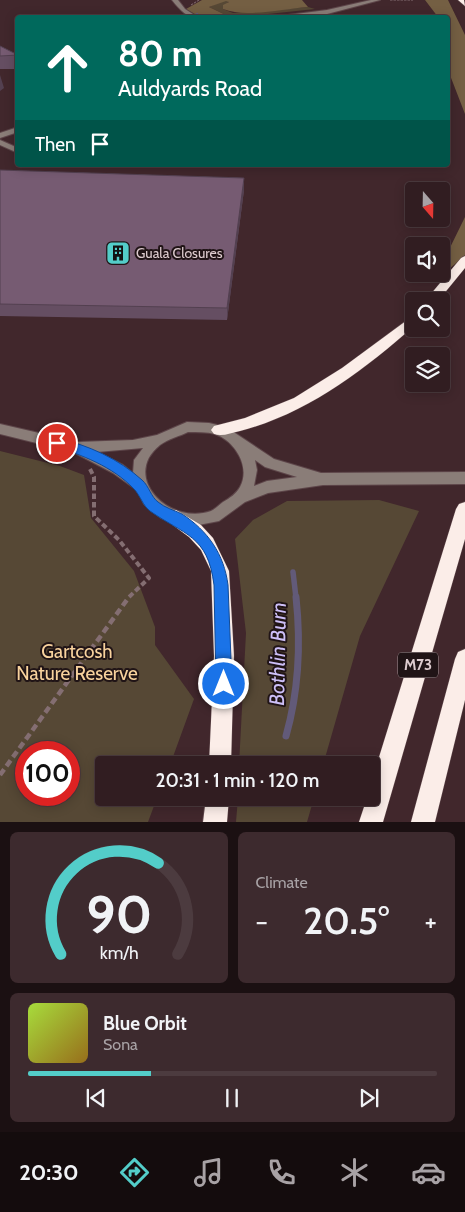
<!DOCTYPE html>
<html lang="en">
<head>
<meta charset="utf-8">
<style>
	:root { --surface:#311d21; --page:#3d2a2e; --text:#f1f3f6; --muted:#a8a2a5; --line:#4c3b3f; --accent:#53cdc9 }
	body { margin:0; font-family:Cabin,sans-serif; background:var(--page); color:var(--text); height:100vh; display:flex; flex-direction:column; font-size:19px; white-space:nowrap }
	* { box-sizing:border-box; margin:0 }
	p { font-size:16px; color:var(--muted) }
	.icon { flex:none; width:28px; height:28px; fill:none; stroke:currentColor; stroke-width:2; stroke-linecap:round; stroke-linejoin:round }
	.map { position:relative; height:822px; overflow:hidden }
	.panel { display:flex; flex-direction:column; gap:10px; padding:10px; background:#1b1012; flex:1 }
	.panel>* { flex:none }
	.hud { position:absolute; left:15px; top:15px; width:435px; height:152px; border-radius:5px; box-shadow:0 2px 12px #0003,0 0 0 1px var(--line); background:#00695c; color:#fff; overflow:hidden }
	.needle { width:32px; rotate:160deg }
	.fabs { position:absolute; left:405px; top:182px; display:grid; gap:10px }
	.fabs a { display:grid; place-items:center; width:45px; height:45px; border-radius:5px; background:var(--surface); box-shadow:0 2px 12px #0003,0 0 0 1px var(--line); font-size:25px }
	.speed { position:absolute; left:15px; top:741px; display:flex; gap:10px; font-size:25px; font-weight:700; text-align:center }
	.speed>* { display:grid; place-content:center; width:65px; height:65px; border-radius:50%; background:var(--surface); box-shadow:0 2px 12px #0003,0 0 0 1px var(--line); line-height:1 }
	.speed .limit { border:8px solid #d22; background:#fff; color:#111 }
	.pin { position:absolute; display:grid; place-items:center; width:42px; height:42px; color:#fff; margin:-21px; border:2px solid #fff; border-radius:50%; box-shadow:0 1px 5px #0007 }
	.me { position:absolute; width:55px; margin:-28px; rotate:0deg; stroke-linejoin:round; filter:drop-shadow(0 0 4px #0008) }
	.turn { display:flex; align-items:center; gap:18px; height:105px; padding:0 20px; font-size:22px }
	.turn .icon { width:65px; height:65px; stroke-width:2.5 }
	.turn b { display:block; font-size:35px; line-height:42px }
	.then { display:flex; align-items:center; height:48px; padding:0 20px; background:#0003; gap:10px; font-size:19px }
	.big { font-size:38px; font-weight:600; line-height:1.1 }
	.panel .tile { flex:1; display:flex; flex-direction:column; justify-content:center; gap:8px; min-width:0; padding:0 18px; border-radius:8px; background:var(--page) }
	.panel .dial { align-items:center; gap:0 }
	.dial svg { height:130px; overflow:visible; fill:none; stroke:var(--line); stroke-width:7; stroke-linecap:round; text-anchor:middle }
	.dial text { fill:var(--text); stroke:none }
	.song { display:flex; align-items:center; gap:15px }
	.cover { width:60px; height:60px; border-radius:8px; background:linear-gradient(135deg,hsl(80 70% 55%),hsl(40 70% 35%)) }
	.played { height:5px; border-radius:2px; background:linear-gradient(90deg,var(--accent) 30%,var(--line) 30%) }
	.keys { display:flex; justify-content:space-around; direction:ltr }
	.heat { display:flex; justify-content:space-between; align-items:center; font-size:28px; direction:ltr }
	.panel .tiles { flex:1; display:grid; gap:10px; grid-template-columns:1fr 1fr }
	.tile:last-child { grid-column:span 2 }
	.trip { position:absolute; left:95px; top:756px; width:285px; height:50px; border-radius:5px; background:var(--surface); box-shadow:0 2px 12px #0003,0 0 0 1px var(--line); font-weight:600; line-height:50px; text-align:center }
	.tab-bar { display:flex; height:80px; justify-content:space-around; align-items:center; background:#140c0d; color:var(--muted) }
	.tab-bar .icon { width:35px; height:35px }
	.tab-bar .on { color:var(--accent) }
	.tab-bar b { font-size:22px; color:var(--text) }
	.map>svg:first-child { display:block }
	.green { fill:#564835; fill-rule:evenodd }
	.forest { fill:#745f43 }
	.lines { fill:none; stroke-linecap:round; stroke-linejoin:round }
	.stream-far2 { stroke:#625a79; stroke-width:2.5 }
	.stream-far1 { stroke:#625a79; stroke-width:5.5 }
	.stream { stroke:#625a79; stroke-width:7 }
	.minor-casing { stroke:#5d4549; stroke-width:2 }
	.highway-casing { stroke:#5d4549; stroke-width:1 }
	.path-far2 { stroke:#846e72; stroke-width:1; stroke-dasharray:2.5 1; stroke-linecap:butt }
	.path-far1 { stroke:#846e72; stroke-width:4; stroke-dasharray:5.5 3; stroke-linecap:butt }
	.path { stroke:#846e72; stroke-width:4.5; stroke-dasharray:7 4; stroke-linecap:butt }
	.minor { fill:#8a7d78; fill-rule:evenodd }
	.highway { fill:#fbede8; fill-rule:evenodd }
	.wall { fill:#654e62 }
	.shaded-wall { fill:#534050 }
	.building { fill:#765b72; stroke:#534050 }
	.route { fill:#1a73e8; stroke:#114b97 }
	.labels { text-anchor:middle; stroke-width:4; stroke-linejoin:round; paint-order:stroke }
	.far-poi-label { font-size:14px; fill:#decccf; stroke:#201416; text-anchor:start }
	.shield { fill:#201416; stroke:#a59598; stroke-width:1 }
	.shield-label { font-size:15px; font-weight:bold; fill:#decccf }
	.near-park-label { font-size:19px; fill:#f8d29d; stroke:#201416 }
	.near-water-label { font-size:21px; font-style:italic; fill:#cdbff7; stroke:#201416 }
</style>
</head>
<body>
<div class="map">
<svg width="465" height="822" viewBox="0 0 465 822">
	<rect width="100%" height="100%" fill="#41272c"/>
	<path class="green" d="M225,0L229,1L223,9L233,13L308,7L315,9L232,18L209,7Z
		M0,451L60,466L84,475L91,518L134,571L155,627V645L194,699L170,765H104V798H157L148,822H0ZM26,752H69V795H26Z
		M379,500L419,511L360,636L323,765H239L246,633L235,539L253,520L287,501Z
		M238,798H314L307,822H236Z"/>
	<path class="forest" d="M202,0H302L308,7C283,9 245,18 223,9V5L229,2L226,1L209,7L232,18L200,17L186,9Z
		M425,0H448L465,35V114L448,70V18L438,17Z
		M465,217V256L434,281L437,274H441V266Z"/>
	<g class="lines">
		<path class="stream-far2" d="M197,14L199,18"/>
		<path class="stream-far1" d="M293,572L296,598"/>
		<path class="stream" d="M286,736C299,690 301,644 296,597"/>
		<g class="minor-casing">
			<path id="minor" d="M172,0H178L185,9L199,18C187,18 180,10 172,0Z
				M371,0H380L327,14L264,18L327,10Z
				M18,127V132L0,138V133Z
				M0,140L18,148V153L0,145Z
				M187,422L209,423L226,427L274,459L321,473L465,472V484L323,485L268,493L245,502L219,521L188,527L161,518L144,504L138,491L113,473L73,452L0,434V424L78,442L133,440L157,435ZM188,432C197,432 207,432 215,434C235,441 251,467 240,487C236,494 230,498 223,502C219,505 215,509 211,511C170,526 120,477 160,445C168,439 180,436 188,432ZM143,448L134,460L133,473L123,465L97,452ZM255,460L265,467L297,477L267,481L254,486L257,470Z"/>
		</g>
		<g class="highway-casing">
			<path id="highway" d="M458,0H464L465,6Z
				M465,256V268L438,301H425L461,258Z
				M414,315V326C363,371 306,414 240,431C231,433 222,437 214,434L211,430L214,426L245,418L294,398L342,368Z
				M465,502V539L383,822H359L367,798H371V783L456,509L459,504Z
				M176,510L201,525L213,538L229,571L234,656L231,765H209L214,656L211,571L201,550L189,537L170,523L167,518L170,513Z
				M465,649V700L435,822H411L455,659L458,652Z
				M206,798H229L227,822H203Z"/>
		</g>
		<path class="path-far2" d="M390,0H413
			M191,5L199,0"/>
		<path class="path-far1" d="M90,469L94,477V516L119,540L149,578L128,598"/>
		<path class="path" d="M0,775L129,597"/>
		<use href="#minor" class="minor"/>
		<use href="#highway" class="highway"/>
	</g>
	<path class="wall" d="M0,46L18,55V69H0Z
		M0,170L244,178V190L227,320L0,316Z"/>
	<path class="shaded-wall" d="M0,75L4,88L0,91Z
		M244,178V190L227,320V308Z"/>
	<path class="building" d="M0,46L18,55L0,56Z
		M0,170L244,178L227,308L0,304Z"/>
	<path class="route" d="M57,438C88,445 119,459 142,480C149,486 151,497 158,502C165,508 174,510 182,514C208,531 224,554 228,585L232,684L229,690L224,692L218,690L216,684L214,585C208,535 184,535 150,511C143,506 140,495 134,489C112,466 82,455 53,446L51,443Z"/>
	<defs>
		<g id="building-square" transform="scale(1.25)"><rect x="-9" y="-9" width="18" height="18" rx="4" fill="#53cdc9" stroke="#201416"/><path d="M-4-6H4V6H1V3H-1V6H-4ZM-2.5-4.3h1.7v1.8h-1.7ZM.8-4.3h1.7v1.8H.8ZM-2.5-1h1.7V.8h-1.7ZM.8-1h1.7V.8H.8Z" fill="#111"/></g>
	</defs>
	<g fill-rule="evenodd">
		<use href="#building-square" x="118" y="253"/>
	</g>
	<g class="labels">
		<g class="far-poi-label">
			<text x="136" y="258">Guala Closures</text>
		</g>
		<rect class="shield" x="398" y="652.5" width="40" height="25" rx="4"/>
		<g class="shield-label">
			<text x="418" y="670">M73</text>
		</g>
		<g class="near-park-label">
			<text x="77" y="658">Gartcosh<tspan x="77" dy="22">Nature Reserve</tspan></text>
		</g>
		<g class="near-water-label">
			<text transform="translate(278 654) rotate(-89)" y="7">Bothlin Burn</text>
		</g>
	</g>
</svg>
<div class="fabs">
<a><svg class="needle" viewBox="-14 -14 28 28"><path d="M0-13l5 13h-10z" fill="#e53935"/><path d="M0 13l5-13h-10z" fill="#a8a2a5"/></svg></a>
<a><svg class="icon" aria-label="sound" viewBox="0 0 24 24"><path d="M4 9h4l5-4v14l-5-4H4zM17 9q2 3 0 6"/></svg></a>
<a><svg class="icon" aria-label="search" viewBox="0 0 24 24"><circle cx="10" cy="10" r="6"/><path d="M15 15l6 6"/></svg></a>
<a><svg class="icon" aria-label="layers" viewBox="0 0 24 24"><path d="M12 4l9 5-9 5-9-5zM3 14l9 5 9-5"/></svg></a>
</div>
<div class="speed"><div class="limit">100</div></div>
<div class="pin" style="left:57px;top:443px;background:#d93025"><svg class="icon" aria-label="arrive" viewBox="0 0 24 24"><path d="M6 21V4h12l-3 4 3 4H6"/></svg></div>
<svg class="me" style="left:224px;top:684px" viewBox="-20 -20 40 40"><circle r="17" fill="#1a73e8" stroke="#fff" stroke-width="3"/><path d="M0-11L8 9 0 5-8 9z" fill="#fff"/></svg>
<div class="trip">20:31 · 1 min · 120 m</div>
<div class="hud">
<div class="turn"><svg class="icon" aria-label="ahead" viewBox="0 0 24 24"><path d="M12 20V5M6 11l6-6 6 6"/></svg><div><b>80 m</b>Auldyards Road</div></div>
<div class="then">Then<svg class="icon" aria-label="arrive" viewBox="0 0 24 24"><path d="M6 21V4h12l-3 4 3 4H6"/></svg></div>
</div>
</div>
<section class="panel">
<div class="tiles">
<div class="tile dial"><svg viewBox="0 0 100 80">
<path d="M14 69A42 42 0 1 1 86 69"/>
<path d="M14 69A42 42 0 0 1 74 13" stroke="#53cdc9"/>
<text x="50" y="56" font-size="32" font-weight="700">90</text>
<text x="50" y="72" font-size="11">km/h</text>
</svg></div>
<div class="tile"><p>Climate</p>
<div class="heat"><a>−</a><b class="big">20.5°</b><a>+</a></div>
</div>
<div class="tile">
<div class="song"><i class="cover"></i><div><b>Blue Orbit</b><p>Sona</p></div></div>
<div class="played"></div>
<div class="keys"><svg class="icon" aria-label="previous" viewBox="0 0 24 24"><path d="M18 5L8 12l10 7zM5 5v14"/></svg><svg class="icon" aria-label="pause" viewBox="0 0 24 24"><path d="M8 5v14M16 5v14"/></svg><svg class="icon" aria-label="next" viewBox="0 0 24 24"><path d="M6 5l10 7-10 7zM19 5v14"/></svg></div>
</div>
</div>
</section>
<nav class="tab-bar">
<b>20:30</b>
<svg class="icon on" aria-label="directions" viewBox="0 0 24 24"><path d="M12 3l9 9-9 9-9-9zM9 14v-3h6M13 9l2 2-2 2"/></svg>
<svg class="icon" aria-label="music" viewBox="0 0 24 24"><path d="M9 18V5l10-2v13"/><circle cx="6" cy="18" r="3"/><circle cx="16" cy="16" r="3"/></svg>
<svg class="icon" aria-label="phone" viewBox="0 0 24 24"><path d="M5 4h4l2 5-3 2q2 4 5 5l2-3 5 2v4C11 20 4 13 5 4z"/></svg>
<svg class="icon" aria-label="climate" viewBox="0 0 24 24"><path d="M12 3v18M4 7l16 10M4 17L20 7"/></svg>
<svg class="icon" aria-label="car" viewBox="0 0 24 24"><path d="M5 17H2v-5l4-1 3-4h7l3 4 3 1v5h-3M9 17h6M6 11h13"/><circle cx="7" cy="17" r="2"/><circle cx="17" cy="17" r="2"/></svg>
</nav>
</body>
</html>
